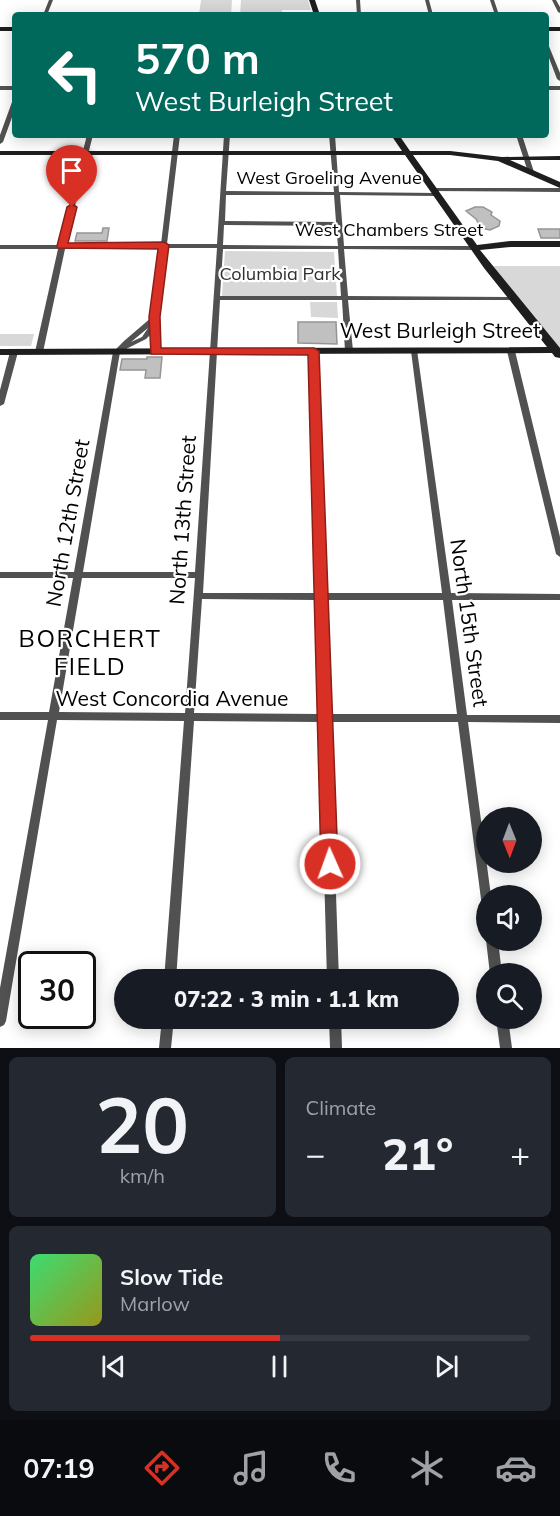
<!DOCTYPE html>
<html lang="en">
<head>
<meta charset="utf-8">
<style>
	:root { --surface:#171b24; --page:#242831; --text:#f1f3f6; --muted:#9ea1a6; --line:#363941; --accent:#d93025 }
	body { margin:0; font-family:Mulish,sans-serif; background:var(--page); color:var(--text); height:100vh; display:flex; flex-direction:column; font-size:22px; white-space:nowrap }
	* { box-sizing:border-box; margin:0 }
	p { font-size:20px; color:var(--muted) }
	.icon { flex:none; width:33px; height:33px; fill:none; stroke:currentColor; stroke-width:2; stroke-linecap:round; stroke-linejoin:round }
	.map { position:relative; height:1048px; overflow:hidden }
	.sheet { display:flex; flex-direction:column; gap:9px; padding:9px; background:#0d0f14; flex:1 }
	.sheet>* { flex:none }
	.top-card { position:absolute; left:12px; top:12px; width:537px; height:126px; border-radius:6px; box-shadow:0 3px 15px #0003; background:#00695c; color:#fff; overflow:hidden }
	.needle { width:39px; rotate:179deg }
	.fabs { position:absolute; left:476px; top:807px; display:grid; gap:12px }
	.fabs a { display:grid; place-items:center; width:66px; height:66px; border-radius:50%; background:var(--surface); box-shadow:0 3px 15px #0003; font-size:30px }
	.speed { position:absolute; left:18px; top:951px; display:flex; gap:12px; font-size:30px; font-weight:700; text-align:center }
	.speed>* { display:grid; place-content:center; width:78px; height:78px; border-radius:50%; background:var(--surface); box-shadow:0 3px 15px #0003; line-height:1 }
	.speed .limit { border:3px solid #111; border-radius:9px; background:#fff; color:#111 }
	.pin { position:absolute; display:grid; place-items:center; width:51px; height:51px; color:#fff; margin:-62px -26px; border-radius:50% 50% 50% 0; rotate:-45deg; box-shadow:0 0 6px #0007 }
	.pin .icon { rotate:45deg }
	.me { position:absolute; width:66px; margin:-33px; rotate:358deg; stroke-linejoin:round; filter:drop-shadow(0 0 4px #0008) }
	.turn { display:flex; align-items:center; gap:21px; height:126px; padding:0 24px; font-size:27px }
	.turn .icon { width:78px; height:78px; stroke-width:2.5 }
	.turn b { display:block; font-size:42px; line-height:51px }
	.big { font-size:45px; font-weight:800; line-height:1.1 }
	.sheet .widget { flex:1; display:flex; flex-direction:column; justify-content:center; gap:9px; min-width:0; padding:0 21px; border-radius:9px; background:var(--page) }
	.sheet .dial { align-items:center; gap:0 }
	.dial b { font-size:78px; line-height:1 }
	.song { display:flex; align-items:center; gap:18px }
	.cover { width:72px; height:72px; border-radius:9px; background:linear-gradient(135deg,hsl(140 70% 55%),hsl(60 70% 35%)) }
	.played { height:6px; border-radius:3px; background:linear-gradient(90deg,var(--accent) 50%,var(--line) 50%) }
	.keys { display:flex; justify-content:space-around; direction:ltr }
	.heat { display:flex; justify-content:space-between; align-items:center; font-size:33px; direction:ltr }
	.sheet .tiles { flex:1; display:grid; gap:9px; grid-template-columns:1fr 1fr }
	.widget:last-child { grid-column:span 2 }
	.trip { position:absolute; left:114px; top:969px; width:345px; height:60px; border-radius:30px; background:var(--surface); box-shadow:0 3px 15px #0003; font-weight:800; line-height:60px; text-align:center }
	.tabs { display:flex; height:96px; justify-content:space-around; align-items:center; background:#090b0e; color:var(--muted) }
	.tabs .icon { width:42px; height:42px }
	.tabs .on { color:var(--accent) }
	.tabs b { font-size:27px; color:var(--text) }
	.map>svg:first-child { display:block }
	.green { fill:#d8d8d8 }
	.building { fill:#c0c0c0; stroke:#959595; stroke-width:1.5 }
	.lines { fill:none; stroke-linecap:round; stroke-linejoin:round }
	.street { fill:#515151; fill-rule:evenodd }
	.secondary { fill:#1e1e1e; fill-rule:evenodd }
	.route { fill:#d93025; stroke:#8d1f18; stroke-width:1.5 }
	.labels { text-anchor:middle; stroke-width:4.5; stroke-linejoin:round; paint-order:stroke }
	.far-street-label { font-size:18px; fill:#000; stroke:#fff }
	.far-park-label { font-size:18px; fill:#2f2f2f; stroke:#fff }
	.street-label { font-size:21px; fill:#000; stroke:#fff }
	.quarter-label { font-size:24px; letter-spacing:1.5px; fill:#000; stroke:#fff }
</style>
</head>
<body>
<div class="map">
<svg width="560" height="1048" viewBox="0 0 560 1048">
	<rect width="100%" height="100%" fill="#fff"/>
	<path class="green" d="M201,0H232L231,15H199Z
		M241,0H308L311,10H282V15H240Z
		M225,251L334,252L337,296H222Z
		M487,266H560V355Z
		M310,302H337L338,318L311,317Z
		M0,334H34L31,346H0Z"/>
	<path class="building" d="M475,207H483L492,212L491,215L500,221L499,226L490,230L481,228L476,219L466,211Z
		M103,228H109L107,241H75L77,233H102Z
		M538,229H560V238H541Z
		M298,322H336L337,344L298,343Z
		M147,357H162L160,378H145L146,370H120L122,359H147Z"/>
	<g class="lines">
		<path class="street" d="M49,0H53L47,15H43Z
			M356,0H360L361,15H357Z
			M425,0H429L433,15H429Z
			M490,0H494L499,15H495Z
			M552,0H556L560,7V13L558,12Z
			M546,43L548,44L560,73V81L557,79L546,50Z
			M0,86H15V90H0Z
			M546,86H560V90H546Z
			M15,100V109L3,142L0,144V135L12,102Z
			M87,135H93L65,245L161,244L174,135H180L167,244H217L224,135H230L226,191L334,192L329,135H335L339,192L438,193V195L436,196L340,195L344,246H475L478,248L475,250L344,249L348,296L513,297L515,298V300H348L353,351L349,353L345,351L342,300H220L203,593H316L309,351L313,349L317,351L325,593H442L411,351L415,349L417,350L451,593L560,594V600H452L467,715H560V723L468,722L491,896H486V904L482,903L481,899L458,722H330L339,980H327L320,722L194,721L176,980H164L184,721L57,720L6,1021L4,1025L0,1027V988L48,720H0V712H49L73,578H0V572H74L113,352L124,341L152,317L160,248L65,249L43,352L39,354L35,352L58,249H0V245H59ZM226,195H334L336,222L225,221ZM224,225L336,226L338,246L223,245ZM166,248H217L195,572H83L120,352L146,339L152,333L151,351L155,353L159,351L158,317ZM223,249H338L341,296H220ZM148,328L142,337L131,342ZM82,578H195L185,713L59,712ZM202,599L317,600L320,714L194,713ZM325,600H443L457,714H329Z
			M516,135H522L534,172L533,173L528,172Z
			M433,188H560V192L431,191V189Z
			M511,349L515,351L560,537V557L556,554L507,351Z
			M14,350L18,352L4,404L0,406V390L10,352Z
			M486,940H498L502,974H490Z
			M162,1018H174L171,1048H159Z
			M329,1018H341L342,1048H330Z
			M496,1018H508L512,1048H500Z"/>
		<path class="secondary" d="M309,0H315L320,15H314Z
			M0,27H15V31H0Z
			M546,27H560V31H546Z
			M391,135H399L410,151H450L502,157L560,156V160H510L560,182V188L498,161L450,155H413L477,245L511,241H560V247H511L480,250L560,348V358L555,357L552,353L0,355V349L547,347L484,268L405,155H0V151H402Z"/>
	</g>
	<path class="route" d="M72,204L77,207L68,243L164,242L169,245L160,317L161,348H314L319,351L338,864L336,870L330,872L323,870L321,864L308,355L151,354L149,317L158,249L58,248L57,246L67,207Z"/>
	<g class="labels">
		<g class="far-street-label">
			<text x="329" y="184">West Groeling Avenue</text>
			<text x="389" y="236">West Chambers Street</text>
		</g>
		<g class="far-park-label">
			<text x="280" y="280">Columbia Park</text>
		</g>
		<g class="street-label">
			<text x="440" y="338">West Burleigh Street</text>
			<text transform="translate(183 520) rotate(-86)" y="7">North 13th Street</text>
			<text transform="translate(68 523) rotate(-80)" y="7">North 12th Street</text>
			<text transform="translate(469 623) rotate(82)" y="7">North 15th Street</text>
			<text x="172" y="706">West Concordia Avenue</text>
		</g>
		<g class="quarter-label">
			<text x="90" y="647">BORCHERT<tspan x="90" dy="28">FIELD</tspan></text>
		</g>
	</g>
</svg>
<div class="fabs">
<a><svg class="needle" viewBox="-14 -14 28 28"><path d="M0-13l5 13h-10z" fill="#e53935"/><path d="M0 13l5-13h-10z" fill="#9ea1a6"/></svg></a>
<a><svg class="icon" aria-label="sound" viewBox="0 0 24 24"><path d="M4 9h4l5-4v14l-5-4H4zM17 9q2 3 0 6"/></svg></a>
<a><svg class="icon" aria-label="search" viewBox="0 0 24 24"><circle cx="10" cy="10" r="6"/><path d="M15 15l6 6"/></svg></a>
</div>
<div class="speed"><div class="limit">30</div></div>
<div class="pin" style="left:72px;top:207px;background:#d93025"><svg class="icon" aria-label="arrive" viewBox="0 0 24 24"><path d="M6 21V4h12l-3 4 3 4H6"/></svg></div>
<svg class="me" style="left:330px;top:864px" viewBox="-20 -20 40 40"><circle r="17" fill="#d93025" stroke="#fff" stroke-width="3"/><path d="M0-11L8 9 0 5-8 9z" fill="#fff"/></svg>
<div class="trip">07:22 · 3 min · 1.1 km</div>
<div class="top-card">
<div class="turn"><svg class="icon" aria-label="left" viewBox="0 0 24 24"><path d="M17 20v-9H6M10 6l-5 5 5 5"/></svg><div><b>570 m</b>West Burleigh Street</div></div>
</div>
</div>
<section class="sheet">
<div class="tiles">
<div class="widget dial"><b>20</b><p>km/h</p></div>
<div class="widget"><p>Climate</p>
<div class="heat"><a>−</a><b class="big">21°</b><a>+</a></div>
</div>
<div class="widget">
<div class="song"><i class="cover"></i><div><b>Slow Tide</b><p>Marlow</p></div></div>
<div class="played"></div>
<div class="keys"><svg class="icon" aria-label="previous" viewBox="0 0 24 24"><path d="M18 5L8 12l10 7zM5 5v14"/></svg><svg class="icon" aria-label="pause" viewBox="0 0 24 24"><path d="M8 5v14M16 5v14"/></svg><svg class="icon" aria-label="next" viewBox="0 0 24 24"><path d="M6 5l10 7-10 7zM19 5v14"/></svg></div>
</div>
</div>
</section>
<nav class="tabs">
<b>07:19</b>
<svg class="icon on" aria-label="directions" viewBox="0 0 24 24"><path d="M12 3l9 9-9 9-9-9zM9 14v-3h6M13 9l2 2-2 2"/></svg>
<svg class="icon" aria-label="music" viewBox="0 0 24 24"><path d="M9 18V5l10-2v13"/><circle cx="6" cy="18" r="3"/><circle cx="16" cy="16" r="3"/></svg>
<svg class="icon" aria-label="phone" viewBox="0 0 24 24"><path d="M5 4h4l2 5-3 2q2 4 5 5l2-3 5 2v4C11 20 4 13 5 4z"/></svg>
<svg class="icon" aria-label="climate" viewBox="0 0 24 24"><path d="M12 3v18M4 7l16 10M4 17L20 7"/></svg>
<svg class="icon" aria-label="car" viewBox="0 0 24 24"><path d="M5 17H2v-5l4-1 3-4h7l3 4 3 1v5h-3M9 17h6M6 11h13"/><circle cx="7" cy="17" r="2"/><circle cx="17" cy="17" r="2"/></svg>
</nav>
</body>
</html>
